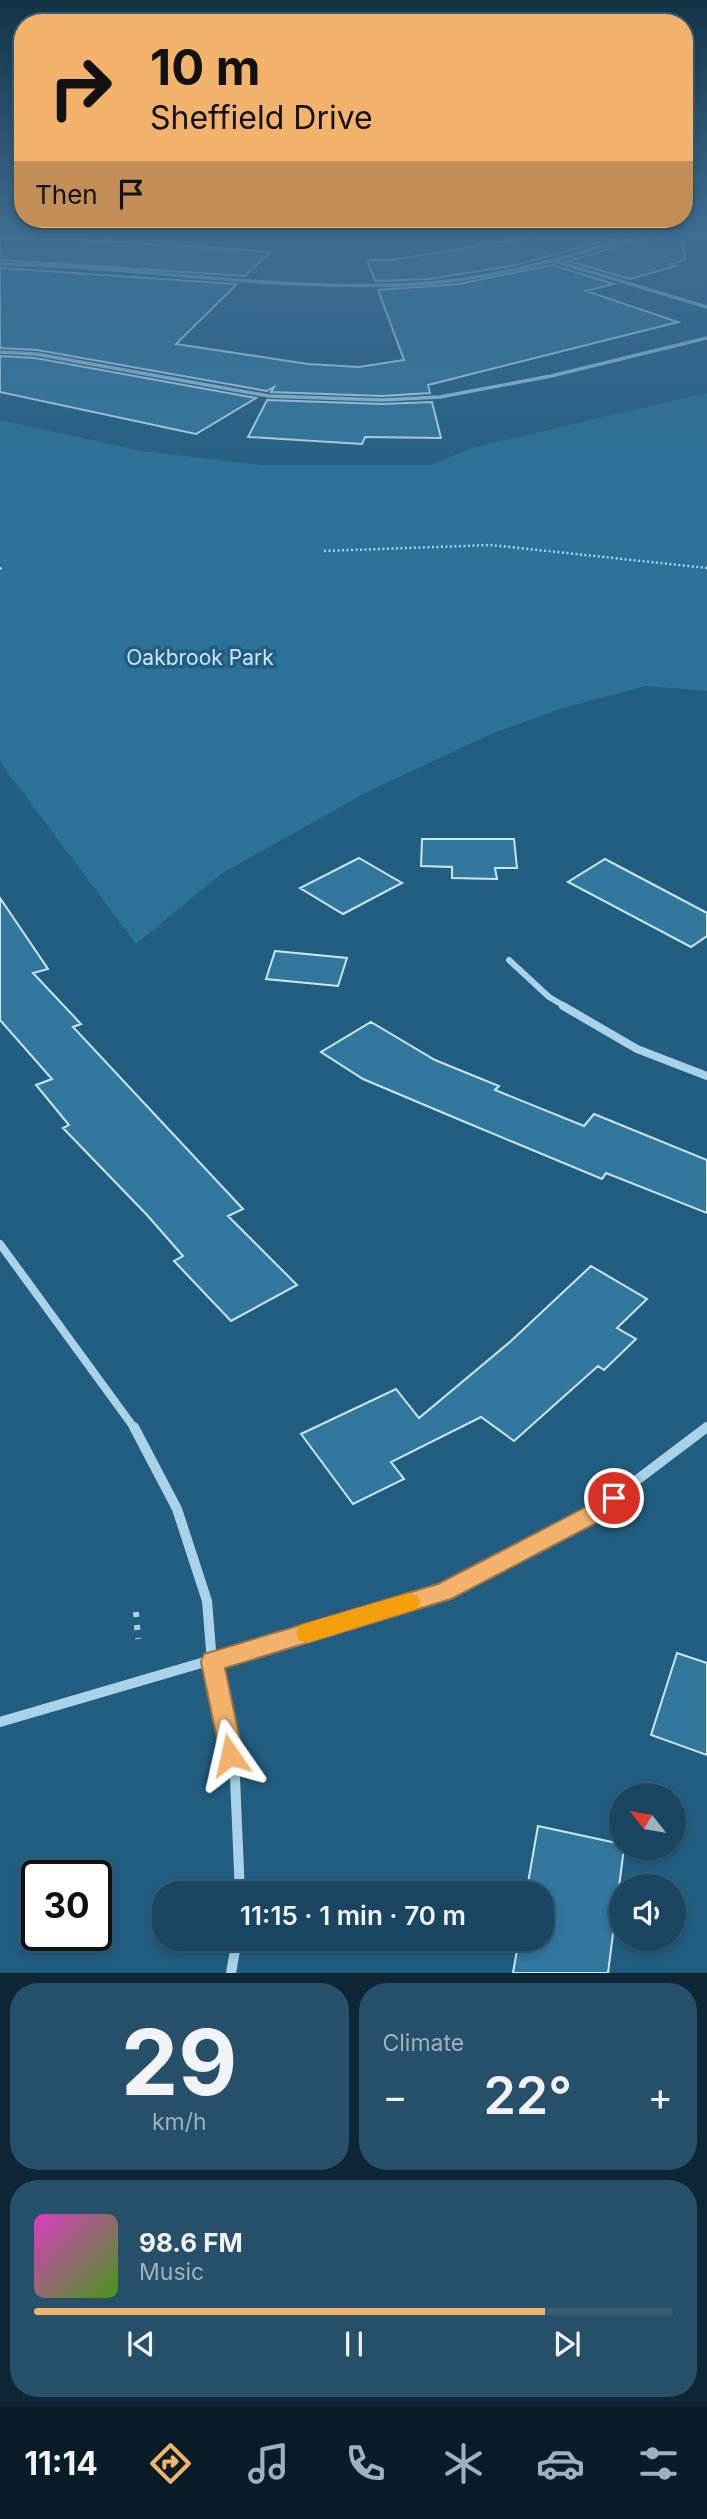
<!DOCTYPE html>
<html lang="en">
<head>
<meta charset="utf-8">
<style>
	:root { --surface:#1a4661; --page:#27506a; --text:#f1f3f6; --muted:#9fb1bd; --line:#385e76; --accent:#f3b26b }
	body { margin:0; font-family:Inter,sans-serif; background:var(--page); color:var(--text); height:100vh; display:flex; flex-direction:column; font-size:26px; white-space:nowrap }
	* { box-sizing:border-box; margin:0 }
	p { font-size:23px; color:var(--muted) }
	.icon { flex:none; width:38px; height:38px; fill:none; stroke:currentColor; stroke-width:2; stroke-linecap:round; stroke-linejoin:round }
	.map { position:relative; height:1973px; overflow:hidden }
	.panel { display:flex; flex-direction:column; gap:10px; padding:10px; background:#0e2635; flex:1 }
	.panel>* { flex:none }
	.top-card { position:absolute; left:14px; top:14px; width:679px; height:214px; border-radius:28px; box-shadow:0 4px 10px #0003,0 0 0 2px var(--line); background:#f3b26b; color:#111; overflow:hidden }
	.needle { width:46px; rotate:301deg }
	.controls { position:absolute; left:609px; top:1783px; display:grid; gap:14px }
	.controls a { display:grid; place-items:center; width:77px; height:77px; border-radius:50%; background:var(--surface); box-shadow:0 4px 10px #0003,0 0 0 2px var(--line); font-size:35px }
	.speed { position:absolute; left:21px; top:1860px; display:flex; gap:14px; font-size:35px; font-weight:700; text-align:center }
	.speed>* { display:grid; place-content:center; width:91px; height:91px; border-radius:50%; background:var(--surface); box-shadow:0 4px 10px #0003,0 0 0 2px var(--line); line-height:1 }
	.speed .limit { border:4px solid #111; border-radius:10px; background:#fff; color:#111 }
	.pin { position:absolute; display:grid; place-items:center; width:60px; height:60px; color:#fff; margin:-30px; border:4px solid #fff; border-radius:50%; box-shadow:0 2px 7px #0007 }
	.me { position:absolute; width:77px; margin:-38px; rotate:349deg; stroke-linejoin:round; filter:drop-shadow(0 0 5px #0008) }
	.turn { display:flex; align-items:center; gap:24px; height:147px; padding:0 21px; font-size:32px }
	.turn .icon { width:91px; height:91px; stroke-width:2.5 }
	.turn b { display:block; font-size:49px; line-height:60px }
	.then { display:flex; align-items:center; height:66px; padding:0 21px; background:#0003; gap:14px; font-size:26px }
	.big { font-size:52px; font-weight:600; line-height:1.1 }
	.panel .widget { flex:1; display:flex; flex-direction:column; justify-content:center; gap:10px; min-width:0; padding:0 24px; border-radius:28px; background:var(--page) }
	.panel .dial { align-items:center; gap:0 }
	.dial b { font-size:91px; line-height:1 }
	.song { display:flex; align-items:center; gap:21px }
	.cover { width:84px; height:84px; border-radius:10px; background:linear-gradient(135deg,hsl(310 70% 55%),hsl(100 70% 35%)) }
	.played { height:7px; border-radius:4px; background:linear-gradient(90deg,var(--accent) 80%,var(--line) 80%) }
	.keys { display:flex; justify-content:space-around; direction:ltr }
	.heat { display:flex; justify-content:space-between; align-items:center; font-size:38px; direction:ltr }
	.panel .tiles { flex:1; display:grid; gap:10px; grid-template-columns:1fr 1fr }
	.widget:last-child { grid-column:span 2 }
	.trip { position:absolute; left:152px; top:1881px; width:402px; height:70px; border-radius:28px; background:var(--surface); box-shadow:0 4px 10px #0003,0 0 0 2px var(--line); font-weight:600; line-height:70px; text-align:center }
	.tab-bar { display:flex; height:112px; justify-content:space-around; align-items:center; background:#0a1c27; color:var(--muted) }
	.tab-bar .icon { width:49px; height:49px }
	.tab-bar .selected { color:var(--accent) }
	.tab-bar b { font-size:32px; color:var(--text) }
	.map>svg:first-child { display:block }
	.green { fill:#2c7299 }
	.building { fill:#32779e; stroke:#cce7f6; stroke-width:2 }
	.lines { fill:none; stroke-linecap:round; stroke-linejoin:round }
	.path-far1 { stroke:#a9d1e7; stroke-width:2.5; stroke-dasharray:2 2.5; stroke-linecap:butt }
	.path { stroke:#a9d1e7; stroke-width:6; stroke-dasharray:5 8; stroke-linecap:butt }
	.street-far3 { stroke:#a9d1e7; stroke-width:3.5 }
	.street-far2 { stroke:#a9d1e7; stroke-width:6 }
	.street-far1 { stroke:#a9d1e7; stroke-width:8 }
	.street { stroke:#a9d1e7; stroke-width:10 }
	.route { fill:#f3b26b; stroke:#9e7446; stroke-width:2 }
	.slow { fill:#f59e0b }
	.labels { text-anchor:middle; stroke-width:7; stroke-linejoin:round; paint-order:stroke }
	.far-park-label { font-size:21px; fill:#cce7f6; stroke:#225e81 }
</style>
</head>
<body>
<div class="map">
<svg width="707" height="1973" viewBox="0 0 707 1973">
	<rect width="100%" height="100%" fill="#225e81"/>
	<path class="green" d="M707,393V691L646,686L563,708L491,734L365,793L221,874L136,944L0,762V420L142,451L261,465H431L472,448Z"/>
	<path class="building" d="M556,233H635L512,266L429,279L375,281L367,260H392Z
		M655,233H682L685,260L670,264L676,266L630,279L568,261L652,237Z
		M0,239H77L270,252L245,276L0,260Z
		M552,265L614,284L586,291L678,322L428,385L430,393L382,396L271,392L274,387L267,391L37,350L0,348V268L237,284L176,344L308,364L359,367L404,360L378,290L458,284Z
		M0,356L35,358L256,398L196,434L0,392Z
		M267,400L382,404L432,402L441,438L365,437L362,444L248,437Z
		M422,839H514L517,868H495L497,879L452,878V867L421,866Z
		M359,858L402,883L343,914L300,888Z
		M605,859L707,913V936L691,947L568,882Z
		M0,898L48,969L33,973L81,1024L73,1027L243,1209L228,1216L297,1285L231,1321L174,1261L183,1256L147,1215L63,1128L69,1125L36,1085L52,1079L0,1020Z
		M275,951L347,958L338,986L266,979Z
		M371,1022L435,1060L499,1086L495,1090L584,1126L594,1114L707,1160V1213L606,1173L602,1179L465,1122L363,1079L321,1052Z
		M591,1266L647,1299L617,1328L636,1339L604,1370L598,1366L514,1441L481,1417L391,1462L404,1479L353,1504L301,1434L396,1389L419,1418L511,1341Z
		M677,1653L707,1663V1755L651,1735Z
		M538,1826L621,1844L624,1848L608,1973H513L519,1939H542V1894H526Z"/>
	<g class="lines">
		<path class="path-far1" d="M324,551L491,545L707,568
			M0,569L2,567"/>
		<path class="path" d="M136,1612L138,1639"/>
		<path class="street-far3" d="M554,261L707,307
			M0,264C143,266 286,294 429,283C505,277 578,253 651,233
			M0,352L36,354L269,396L382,400L440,397L551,376L707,338"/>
		<path class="street-far2" d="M509,960L549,997L566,1007"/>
		<path class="street-far1" d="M563,1006L637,1049L707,1076
			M0,1244L135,1429
			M704,1429L707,1427"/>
		<path class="street" d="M134,1427L177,1509L207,1601L212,1662L235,1778L240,1894
			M0,1722L444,1592L592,1514L707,1427
			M231,1973L237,1939"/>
	</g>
	<linearGradient id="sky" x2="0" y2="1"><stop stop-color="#133447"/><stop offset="0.46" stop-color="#3e6e92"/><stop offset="1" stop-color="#3e6e92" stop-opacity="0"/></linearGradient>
	<rect width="707" height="509" fill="url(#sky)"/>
	<path class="route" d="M614,1489L622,1492L625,1498L622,1504L600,1521L451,1599L225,1668L243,1755L239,1763L230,1766L222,1763L201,1662L204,1654L438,1584L584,1508Z"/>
	<path class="slow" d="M409,1593L417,1596L421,1602L417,1609L307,1643L299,1640L296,1633L299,1626L307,1623Z"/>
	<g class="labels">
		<g class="far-park-label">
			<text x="200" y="665">Oakbrook Park</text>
		</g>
	</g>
</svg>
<div class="controls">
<a><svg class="needle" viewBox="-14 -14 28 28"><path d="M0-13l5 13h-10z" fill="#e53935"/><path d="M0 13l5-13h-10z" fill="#9fb1bd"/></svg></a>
<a><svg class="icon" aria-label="sound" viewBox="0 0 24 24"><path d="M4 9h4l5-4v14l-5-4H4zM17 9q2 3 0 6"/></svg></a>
</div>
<div class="speed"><div class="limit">30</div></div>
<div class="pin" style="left:614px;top:1498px;background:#d93025"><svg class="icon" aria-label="arrive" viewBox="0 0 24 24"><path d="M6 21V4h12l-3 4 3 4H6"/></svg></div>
<svg class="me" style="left:230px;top:1755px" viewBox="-20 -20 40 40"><path d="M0-17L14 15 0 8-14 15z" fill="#f3b26b" stroke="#fff" stroke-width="4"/></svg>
<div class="trip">11:15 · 1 min · 70 m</div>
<div class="top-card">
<div class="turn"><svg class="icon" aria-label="right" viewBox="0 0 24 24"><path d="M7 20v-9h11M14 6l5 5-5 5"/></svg><div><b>10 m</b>Sheffield Drive</div></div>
<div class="then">Then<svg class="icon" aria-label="arrive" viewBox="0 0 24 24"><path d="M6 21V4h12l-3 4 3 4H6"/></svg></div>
</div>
</div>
<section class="panel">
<div class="tiles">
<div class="widget dial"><b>29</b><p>km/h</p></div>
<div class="widget"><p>Climate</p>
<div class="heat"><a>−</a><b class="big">22°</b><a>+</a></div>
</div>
<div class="widget">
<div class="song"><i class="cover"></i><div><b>98.6 FM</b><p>Music</p></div></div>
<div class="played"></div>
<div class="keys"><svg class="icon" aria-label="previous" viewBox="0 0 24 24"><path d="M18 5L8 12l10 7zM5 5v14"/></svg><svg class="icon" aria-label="pause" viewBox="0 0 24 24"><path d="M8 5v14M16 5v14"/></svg><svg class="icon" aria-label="next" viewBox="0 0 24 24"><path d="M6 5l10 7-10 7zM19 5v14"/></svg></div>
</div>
</div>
</section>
<nav class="tab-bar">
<b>11:14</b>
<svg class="icon selected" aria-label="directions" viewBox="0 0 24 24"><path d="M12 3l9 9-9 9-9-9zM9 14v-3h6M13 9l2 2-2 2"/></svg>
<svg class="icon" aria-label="music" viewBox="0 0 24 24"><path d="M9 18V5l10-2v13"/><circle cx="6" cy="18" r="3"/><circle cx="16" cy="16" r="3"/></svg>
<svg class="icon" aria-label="phone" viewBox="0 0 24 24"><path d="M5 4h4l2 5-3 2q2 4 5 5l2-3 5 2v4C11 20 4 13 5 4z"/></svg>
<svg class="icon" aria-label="climate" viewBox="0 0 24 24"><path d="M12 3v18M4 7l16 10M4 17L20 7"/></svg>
<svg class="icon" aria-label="car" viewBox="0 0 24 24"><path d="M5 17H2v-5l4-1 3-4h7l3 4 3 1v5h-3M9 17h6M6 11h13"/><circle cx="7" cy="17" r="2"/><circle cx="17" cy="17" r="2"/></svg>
<svg class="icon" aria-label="filters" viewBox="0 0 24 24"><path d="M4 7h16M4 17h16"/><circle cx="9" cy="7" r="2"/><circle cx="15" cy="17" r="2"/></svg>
</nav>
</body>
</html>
